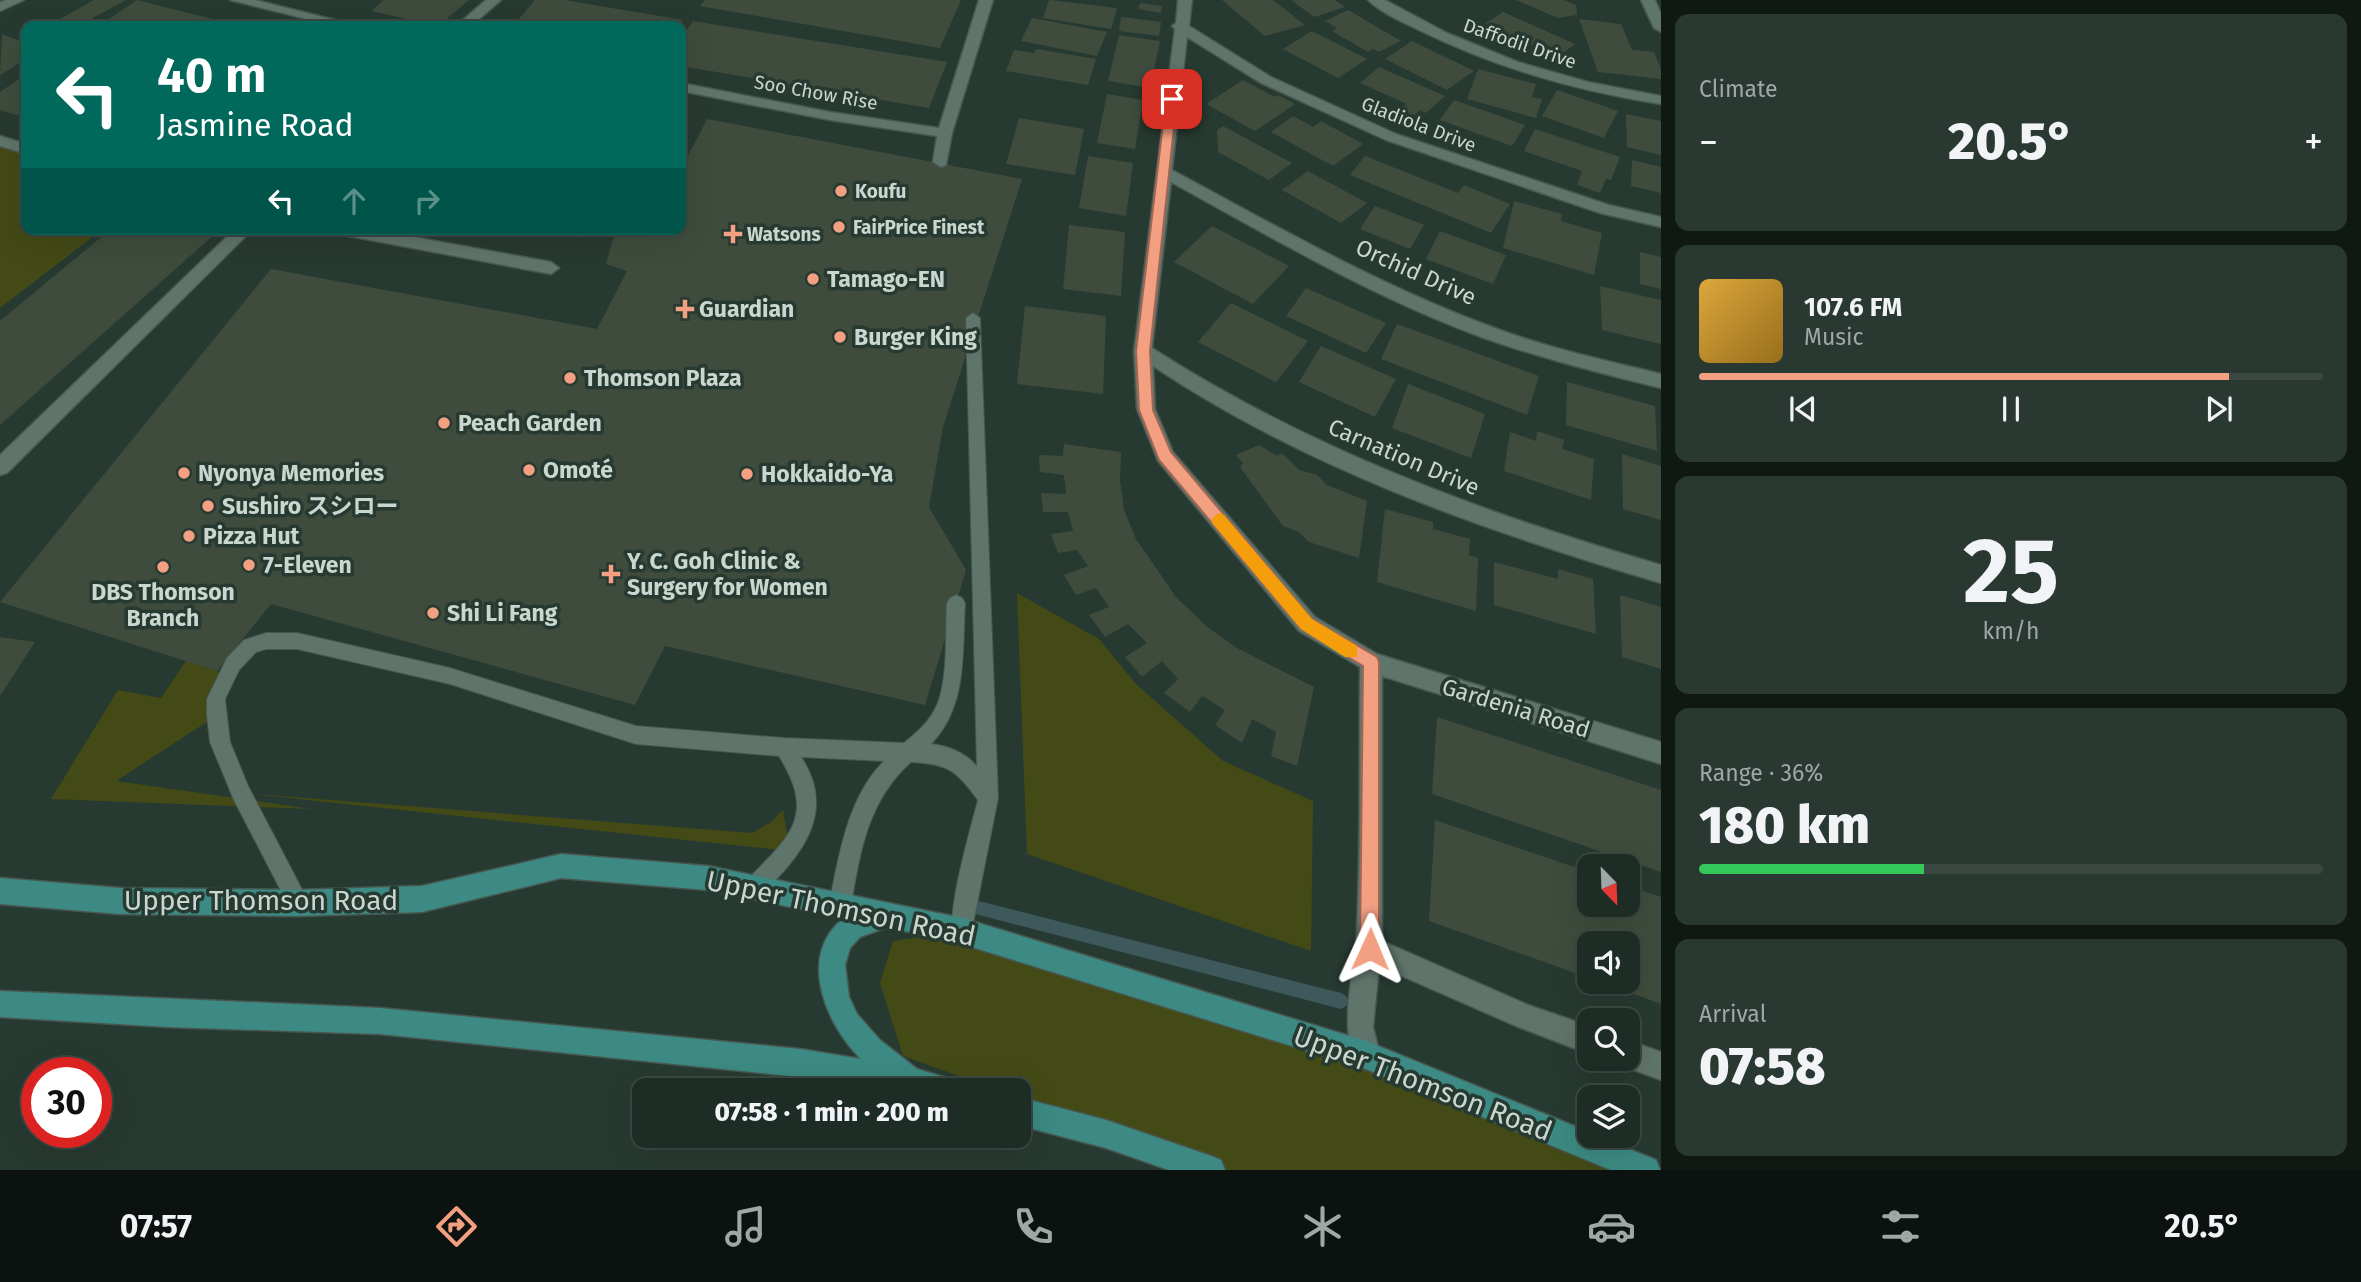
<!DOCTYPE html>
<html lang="en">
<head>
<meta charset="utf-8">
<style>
	:root { --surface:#1d2c25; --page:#2a3832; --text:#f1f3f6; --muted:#a0a7a7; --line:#3b4842; --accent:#f39f82 }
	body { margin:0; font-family:"Fira Sans","Noto Sans JP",sans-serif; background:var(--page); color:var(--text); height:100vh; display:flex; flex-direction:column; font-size:26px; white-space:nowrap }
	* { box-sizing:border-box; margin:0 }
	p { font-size:23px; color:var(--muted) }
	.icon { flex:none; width:38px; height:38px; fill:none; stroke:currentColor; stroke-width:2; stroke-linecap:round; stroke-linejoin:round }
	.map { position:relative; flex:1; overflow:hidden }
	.sheet { display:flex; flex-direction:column; gap:14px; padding:14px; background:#101814; width:700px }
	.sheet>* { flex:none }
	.hud { position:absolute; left:21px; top:21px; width:665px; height:214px; border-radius:14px; box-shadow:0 7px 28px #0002,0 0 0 2px var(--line); background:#00695c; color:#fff; overflow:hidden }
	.needle { width:46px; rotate:157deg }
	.buttons { position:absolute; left:1577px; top:854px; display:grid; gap:14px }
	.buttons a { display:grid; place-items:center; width:63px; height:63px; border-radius:14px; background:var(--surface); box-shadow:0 7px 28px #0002,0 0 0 2px var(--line); font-size:35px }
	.speed { position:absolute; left:21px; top:1057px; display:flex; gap:14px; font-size:35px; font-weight:700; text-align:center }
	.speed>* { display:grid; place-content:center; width:91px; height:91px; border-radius:50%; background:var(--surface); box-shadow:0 7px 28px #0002,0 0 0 2px var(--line); line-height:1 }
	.speed .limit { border:10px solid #d22; background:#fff; color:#111 }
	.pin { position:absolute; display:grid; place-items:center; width:60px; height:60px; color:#fff; margin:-30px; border-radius:14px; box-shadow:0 4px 10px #0006 }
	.me { position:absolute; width:77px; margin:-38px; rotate:1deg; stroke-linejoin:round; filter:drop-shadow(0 0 5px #0008) }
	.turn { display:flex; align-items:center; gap:24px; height:147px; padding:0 21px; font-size:32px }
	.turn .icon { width:91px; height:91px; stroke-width:2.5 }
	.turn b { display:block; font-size:49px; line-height:60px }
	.lanes { display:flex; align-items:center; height:66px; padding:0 21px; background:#0003; justify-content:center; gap:35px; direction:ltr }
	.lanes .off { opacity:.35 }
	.big { font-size:52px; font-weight:800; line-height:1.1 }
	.sheet .widget { flex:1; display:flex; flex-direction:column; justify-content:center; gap:10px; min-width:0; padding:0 24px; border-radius:14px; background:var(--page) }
	.sheet .dial { align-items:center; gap:0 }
	.dial b { font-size:91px; line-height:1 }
	.song { display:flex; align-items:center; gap:21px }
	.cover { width:84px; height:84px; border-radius:10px; background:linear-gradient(135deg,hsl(40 70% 55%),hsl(40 70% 35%)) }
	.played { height:7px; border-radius:4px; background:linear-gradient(90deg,var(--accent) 85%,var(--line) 85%) }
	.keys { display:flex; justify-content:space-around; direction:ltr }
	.heat { display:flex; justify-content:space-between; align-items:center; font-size:38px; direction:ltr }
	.charge { height:10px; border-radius:5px; background:linear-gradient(90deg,#34c759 36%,var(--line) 0) }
	.trip { position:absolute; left:632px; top:1078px; width:399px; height:70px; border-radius:14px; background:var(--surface); box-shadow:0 7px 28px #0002,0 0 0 2px var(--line); font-weight:800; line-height:70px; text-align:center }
	.tab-bar { display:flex; height:112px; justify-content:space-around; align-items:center; background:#0c120f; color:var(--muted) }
	.tab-bar .icon { width:49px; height:49px }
	.tab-bar .on { color:var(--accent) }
	.tab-bar b { font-size:32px; color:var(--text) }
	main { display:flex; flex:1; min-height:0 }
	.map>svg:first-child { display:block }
	.green { fill:#444a16 }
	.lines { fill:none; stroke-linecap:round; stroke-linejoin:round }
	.stream { fill:#3d595c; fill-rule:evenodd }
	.building { fill:#3f4c3d }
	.service-casing { stroke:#475750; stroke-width:2 }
	.minor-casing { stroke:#475750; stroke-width:3 }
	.primary-casing { stroke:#475750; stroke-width:3 }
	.service { fill:#5f746a; fill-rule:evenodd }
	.minor { fill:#5f746a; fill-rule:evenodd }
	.primary { fill:#3c8a83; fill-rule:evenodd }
	.route { fill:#f39f82; stroke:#9e6754; stroke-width:2 }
	.slow { fill:#f59e0b }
	.poi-dot { fill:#f39f82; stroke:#273a31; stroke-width:2.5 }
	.labels { text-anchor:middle; stroke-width:7; stroke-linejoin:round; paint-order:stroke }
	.far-street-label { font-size:19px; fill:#cad6d0; stroke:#273a31 }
	.far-poi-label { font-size:19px; font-weight:bold; fill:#cad6d0; stroke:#273a31; text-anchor:start }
	.street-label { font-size:23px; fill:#cad6d0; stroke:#273a31 }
	.poi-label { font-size:23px; font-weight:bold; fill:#cad6d0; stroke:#273a31; text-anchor:start }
	.near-street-label { font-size:28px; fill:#cad6d0; stroke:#273a31 }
</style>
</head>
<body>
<main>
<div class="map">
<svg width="1661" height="1170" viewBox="0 0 1661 1170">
	<rect width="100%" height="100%" fill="#273a31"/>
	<path class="green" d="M0,145L26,153V229H103L0,308Z
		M1017,593L1099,639L1136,684L1223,761L1313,801L1311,951L1027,854Z
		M186,661L217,671L223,680L216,716L116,781L311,809L51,799L118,690L161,698Z
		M241,793L752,833L771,822L783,810L790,851Z
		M962,931L1366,1055L1651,1170H1219L1019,1098L1018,1090H998L903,1056L880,983L893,941Z"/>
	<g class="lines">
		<path class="stream" d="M979,901L1341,993L1346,996L1349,1001L1346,1006L1341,1009L979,915L974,913L972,908L974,903Z"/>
	</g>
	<path class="building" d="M94,0H126L78,26L49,25Z
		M137,0L236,25V26H99Z
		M384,0H469L438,26L371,11Z
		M535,0H564L683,20L678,26H513Z
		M705,0H961L940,48L700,6Z
		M1049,0L1117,8L1111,29L1043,18Z
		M1222,0H1273L1305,25L1265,36Z
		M1291,0H1335L1345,7L1314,17Z
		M1516,0H1563L1576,5L1577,15L1558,18Z
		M1140,3L1162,6L1161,13L1138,9Z
		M1348,10L1401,41L1379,52L1373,49L1368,52L1332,31L1337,28L1325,21Z
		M1503,12L1575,44L1558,57L1485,24Z
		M1121,17L1161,22L1159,36L1119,31Z
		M1032,18L1107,32L1097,56L1021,41Z
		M1579,19L1621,24L1632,50L1654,52L1661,69V79L1598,72Z
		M693,21L760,32L947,62L929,108L681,66V39Z
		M1312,31L1367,59L1338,78L1283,49Z
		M2,34L26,43V59L0,75Z
		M1119,35L1160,41L1150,88L1108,81Z
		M1412,41L1474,71L1447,90L1385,59Z
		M1036,49L1096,59L1088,85L1006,71L1014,50L1034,53Z
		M1379,67L1445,96L1426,113L1420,110L1412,117L1399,110L1407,104L1360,83Z
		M1478,69L1536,84L1532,97L1542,99L1536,118L1467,99Z
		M26,74V118L0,110V92Z
		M1243,80L1275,97L1278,95L1295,104L1255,131L1206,104Z
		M1557,90L1618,111L1604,138L1542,116Z
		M1107,94L1143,100L1135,149L1097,143Z
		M1454,100L1525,125L1512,146L1440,120Z
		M1626,114L1661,121V155L1627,147Z
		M1293,116L1313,127L1321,121L1363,144L1333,166L1271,132Z
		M1019,118L1084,129L1075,175L1006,164Z
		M707,119L1022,179L943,427L929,507L966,570L925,705L665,646L635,705L271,604L217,671L0,602L271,269L597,329L627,271L606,264L616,229H681V170Z
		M1223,126L1292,163L1269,180L1218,152L1217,130Z
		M1535,129L1620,157L1611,180L1606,179L1600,193L1577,185L1582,171L1524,151Z
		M1088,156L1133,163L1126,216L1079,208Z
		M1365,156L1458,193L1464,185L1510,204L1491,233L1350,175Z
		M1632,160L1661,167V193L1631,186Z
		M1308,171L1367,203L1341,223L1282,190Z
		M1514,201L1562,214L1561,221L1602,233L1594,275L1503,248Z
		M1375,206L1424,225L1410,249L1360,229Z
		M1069,225L1125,232L1121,296L1063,289Z
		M1212,226L1289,266L1253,304L1174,262Z
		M111,229H205L216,233L0,425V321Z
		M548,229H589L583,238Z
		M1440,231L1506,255L1493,284L1426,259Z
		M1640,252L1661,257V289L1640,284Z
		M1600,286L1661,300V344L1602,330Z
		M1306,288L1386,323L1366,353L1286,316Z
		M1231,303L1308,341L1276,382L1198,342Z
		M1025,306L1106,316L1103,394L1017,384Z
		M1397,324L1539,376L1527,415L1381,359Z
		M1321,346L1396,379L1375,417L1299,382Z
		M1567,382L1655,406L1657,451L1566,425Z
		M1408,384L1485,414L1471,458L1392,428Z
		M1537,431L1564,440L1562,449L1594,459L1591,500L1504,471L1510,432L1536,441Z
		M1064,444L1121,452L1120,480L1124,510L1136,539L1176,597L1206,626L1237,648L1314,687L1297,766L1271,756L1276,732L1252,719L1242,743L1215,725L1225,710L1202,696L1190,712L1164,693L1178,679L1162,661L1142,677L1125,657L1147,643L1128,624L1105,637L1089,615L1109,607L1096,588L1076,595L1064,575L1088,566L1077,550L1058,553L1051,534L1073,531L1068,512H1043L1041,493L1066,494L1064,475L1040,472L1039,455L1063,456Z
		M1259,445L1277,456L1282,453L1299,470L1317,475L1327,485L1367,501L1359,558L1309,542L1299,532L1283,526L1240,467L1243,463L1236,455Z
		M1622,454L1661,466V520L1623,509Z
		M1385,509L1433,522V529L1470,539L1469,555L1478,558L1476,611L1377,582Z
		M1494,562L1558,579V569L1593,579L1596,634L1494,605Z
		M1620,595L1661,607V669L1622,657Z
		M0,637L35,642L0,696Z
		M1437,717L1661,790V872L1432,794Z
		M1435,820L1589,872V905H1628V886L1661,897V1004L1601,982H1628V943H1589V978L1429,921Z"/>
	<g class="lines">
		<g class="service-casing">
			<path id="service" d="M973,313L980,318L998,798L970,939L962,942L954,939C945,915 971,828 978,800C956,770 948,764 911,762C868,800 860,852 851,905L847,912L840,916L833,912L829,905C839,856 847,798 884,761L801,757C829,799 815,836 784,871C775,880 767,892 755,896L748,893L745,886L748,879C791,835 816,816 779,756L636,744L450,684L297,649H266L256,652L239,670L225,699L230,742L248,786L309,903L305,910L298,914L291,910L234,800L210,742L207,716V699L227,658L244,640L266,633H297L450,668L636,726L784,738L904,743C915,734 927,724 934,711C949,686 945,633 947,603L950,598L956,595L962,598L965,603C962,652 968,706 931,744C947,745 968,754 977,767L966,318Z"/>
		</g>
		<g class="minor-casing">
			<path id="minor" d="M6,0H24L0,11V2Z
				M230,0H255L359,26H335Z
				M486,0H501L471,26H456Z
				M979,0H993L952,133L946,165L941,167L933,162L937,136L830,120L681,91V83L830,112L939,128Z
				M1178,0H1192L1189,26L1271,77L1396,134L1609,205L1661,217V227L1600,213L1386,140L1261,83L1187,37L1172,170C1276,226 1380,286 1492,327C1547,348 1604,360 1661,374V388C1600,373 1540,358 1481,337C1373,297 1272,238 1171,182L1152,348C1309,449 1482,513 1661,565V583C1485,531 1307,469 1153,366L1155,409L1173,452L1315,617L1377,654L1661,742V764L1382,676V941L1528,1005L1589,1026V1054L1516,1026L1379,966L1373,1027L1380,1055L1376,1065L1366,1069L1356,1065C1338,1021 1355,974 1357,928C1361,841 1359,754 1360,667L1299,631L1158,461L1137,409L1134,351L1175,29L1172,26L1176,23Z
				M1368,0H1385L1447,33L1518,62L1588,82L1661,96V104C1577,91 1496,68 1419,30C1403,22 1381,13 1368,0Z
				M1641,0H1655L1661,14V32L1654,28Z
				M0,136L26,144V154L0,146Z
				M235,229H253L7,473L0,475V455Z
				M330,229H369L551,262L559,268L551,274L338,234Z
				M1628,1040L1661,1052V1080L1618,1064L1616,1059H1628Z"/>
		</g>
		<g class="primary-casing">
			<path id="primary" d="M561,854L708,866L962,918L1366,1041L1589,1132V1136H1597L1656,1160L1660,1170H1611L1366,1069L962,944L887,927L860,937L850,948L845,965L849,997L857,1014L880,1040L917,1069L954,1080L958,1090H883L800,1077L380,1034L169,1027L0,1017V991L380,1008L800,1049L861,1059C826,1025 796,955 844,918L708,890L561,878L422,912L298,916L120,914L0,904V878L120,888L298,890L422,886Z
				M1018,1097L1106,1120L1211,1156L1221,1160L1225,1170H1169L1106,1148L1018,1125Z"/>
		</g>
		<use href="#service" class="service"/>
		<use href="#minor" class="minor"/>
		<use href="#primary" class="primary"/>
	</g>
	<path class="route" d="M1172,96L1177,99L1150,351L1153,410L1171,452L1312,619L1377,657L1379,662V949L1376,956L1370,959L1363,956L1360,949L1363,666L1301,629L1159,460L1139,410L1136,351L1166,99Z"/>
	<path class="slow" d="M1218,513L1224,515L1312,619L1357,646V657H1345L1301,629L1213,524L1211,520Z"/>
	<g class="poi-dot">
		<circle cx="841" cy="191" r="7"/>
		<circle cx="839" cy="227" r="7"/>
		<path d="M729.5 223.5h7v7h7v7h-7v7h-7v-7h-7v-7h7z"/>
		<circle cx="813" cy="279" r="7"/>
		<path d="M681.5 298.5h7v7h7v7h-7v7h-7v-7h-7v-7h7z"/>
		<circle cx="840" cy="337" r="7"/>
		<circle cx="570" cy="378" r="7"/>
		<circle cx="444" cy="423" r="7"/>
		<circle cx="529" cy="470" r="7"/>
		<circle cx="184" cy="473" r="7"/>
		<circle cx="747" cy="474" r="7"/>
		<circle cx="208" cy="506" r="7"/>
		<circle cx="189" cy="536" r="7"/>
		<circle cx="249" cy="565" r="7"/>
		<circle cx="163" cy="567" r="7"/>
		<path d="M607.5 563.5h7v7h7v7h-7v7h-7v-7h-7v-7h7z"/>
		<circle cx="433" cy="613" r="7"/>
	</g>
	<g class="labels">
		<g class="far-street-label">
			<text transform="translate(1520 43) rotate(19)" y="7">Daffodil Drive</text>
			<text transform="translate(816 92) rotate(10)" y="7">Soo Chow Rise</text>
			<text transform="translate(1419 124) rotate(21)" y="7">Gladiola Drive</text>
		</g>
		<g class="far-poi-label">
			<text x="855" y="198">Koufu</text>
			<text x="853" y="234">FairPrice Finest</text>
			<text x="747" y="241">Watsons</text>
		</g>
		<g class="street-label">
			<text transform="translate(1416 272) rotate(24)" y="8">Orchid Drive</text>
			<text transform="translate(1404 457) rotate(23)" y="8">Carnation Drive</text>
			<text transform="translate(1516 708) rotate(17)" y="8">Gardenia Road</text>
		</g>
		<g class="poi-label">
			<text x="827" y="287">Tamago-EN</text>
			<text x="699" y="317">Guardian</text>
			<text x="854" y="345">Burger King</text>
			<text x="584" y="386">Thomson Plaza</text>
			<text x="458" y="431">Peach Garden</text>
			<text x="543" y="478">Omoté</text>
			<text x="198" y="481">Nyonya Memories</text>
			<text x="761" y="482">Hokkaido-Ya</text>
			<text x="222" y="514">Sushiro スシロー</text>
			<text x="203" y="544">Pizza Hut</text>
			<text x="627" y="569">Y. C. Goh Clinic &amp;<tspan x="627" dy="26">Surgery for Women</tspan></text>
			<text x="263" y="573">7-Eleven</text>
			<text x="163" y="600" text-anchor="middle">DBS Thomson<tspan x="163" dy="26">Branch</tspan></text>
			<text x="447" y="621">Shi Li Fang</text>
		</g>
		<g class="near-street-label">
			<text x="261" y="910">Upper Thomson Road</text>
			<text transform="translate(841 908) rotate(12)" y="10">Upper Thomson Road</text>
			<text transform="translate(1423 1083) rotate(21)" y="10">Upper Thomson Road</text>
		</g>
	</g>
</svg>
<div class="buttons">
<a><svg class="needle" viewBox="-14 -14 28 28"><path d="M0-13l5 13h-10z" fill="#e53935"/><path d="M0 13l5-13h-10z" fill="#a0a7a7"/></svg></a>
<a><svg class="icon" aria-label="sound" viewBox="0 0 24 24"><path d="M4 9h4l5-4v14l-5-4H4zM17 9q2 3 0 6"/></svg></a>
<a><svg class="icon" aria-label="search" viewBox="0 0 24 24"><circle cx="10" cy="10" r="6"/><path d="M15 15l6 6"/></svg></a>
<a><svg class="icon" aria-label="layers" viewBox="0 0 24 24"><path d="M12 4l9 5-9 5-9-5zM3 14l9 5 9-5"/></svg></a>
</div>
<div class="speed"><div class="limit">30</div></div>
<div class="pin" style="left:1172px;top:99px;background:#d93025"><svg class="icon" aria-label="arrive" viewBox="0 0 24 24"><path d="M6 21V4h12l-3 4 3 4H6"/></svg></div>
<svg class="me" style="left:1370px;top:949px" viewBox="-20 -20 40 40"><path d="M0-17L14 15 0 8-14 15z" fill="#f39f82" stroke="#fff" stroke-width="4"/></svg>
<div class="trip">07:58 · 1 min · 200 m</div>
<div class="hud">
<div class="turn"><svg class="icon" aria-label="left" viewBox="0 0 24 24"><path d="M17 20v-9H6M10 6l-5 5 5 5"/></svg><div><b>40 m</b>Jasmine Road</div></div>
<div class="lanes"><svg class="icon" aria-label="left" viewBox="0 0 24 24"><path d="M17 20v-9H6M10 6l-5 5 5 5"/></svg><svg class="icon off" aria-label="ahead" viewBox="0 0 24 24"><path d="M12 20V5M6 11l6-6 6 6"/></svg><svg class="icon off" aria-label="right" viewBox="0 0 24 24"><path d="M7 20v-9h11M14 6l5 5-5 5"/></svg></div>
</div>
</div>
<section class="sheet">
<div class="widget"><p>Climate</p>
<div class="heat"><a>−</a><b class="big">20.5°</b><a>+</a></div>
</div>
<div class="widget">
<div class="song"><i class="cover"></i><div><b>107.6 FM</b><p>Music</p></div></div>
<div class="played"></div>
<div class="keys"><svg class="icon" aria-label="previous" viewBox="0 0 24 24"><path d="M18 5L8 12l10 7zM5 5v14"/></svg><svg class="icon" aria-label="pause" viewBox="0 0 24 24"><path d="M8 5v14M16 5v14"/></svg><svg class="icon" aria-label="next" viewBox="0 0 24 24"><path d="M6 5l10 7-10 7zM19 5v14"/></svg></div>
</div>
<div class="widget dial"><b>25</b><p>km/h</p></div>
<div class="widget"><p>Range · 36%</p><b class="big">180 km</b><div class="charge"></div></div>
<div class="widget"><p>Arrival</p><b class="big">07:58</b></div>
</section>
</main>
<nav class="tab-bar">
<b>07:57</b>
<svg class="icon on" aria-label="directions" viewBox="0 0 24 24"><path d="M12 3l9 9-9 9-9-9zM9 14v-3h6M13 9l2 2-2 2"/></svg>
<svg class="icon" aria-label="music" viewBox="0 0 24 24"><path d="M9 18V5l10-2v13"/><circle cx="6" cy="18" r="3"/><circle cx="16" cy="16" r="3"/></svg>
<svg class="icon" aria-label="phone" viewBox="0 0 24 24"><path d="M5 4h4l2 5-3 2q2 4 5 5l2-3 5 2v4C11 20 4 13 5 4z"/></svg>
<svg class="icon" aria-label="climate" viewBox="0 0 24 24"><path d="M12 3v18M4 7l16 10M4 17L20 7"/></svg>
<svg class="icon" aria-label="car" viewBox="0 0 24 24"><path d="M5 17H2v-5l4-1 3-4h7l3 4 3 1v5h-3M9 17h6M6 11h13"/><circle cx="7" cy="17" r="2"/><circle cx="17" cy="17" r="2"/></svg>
<svg class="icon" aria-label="filters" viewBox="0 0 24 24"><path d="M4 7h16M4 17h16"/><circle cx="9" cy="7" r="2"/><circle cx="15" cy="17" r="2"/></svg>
<b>20.5°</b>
</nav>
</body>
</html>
